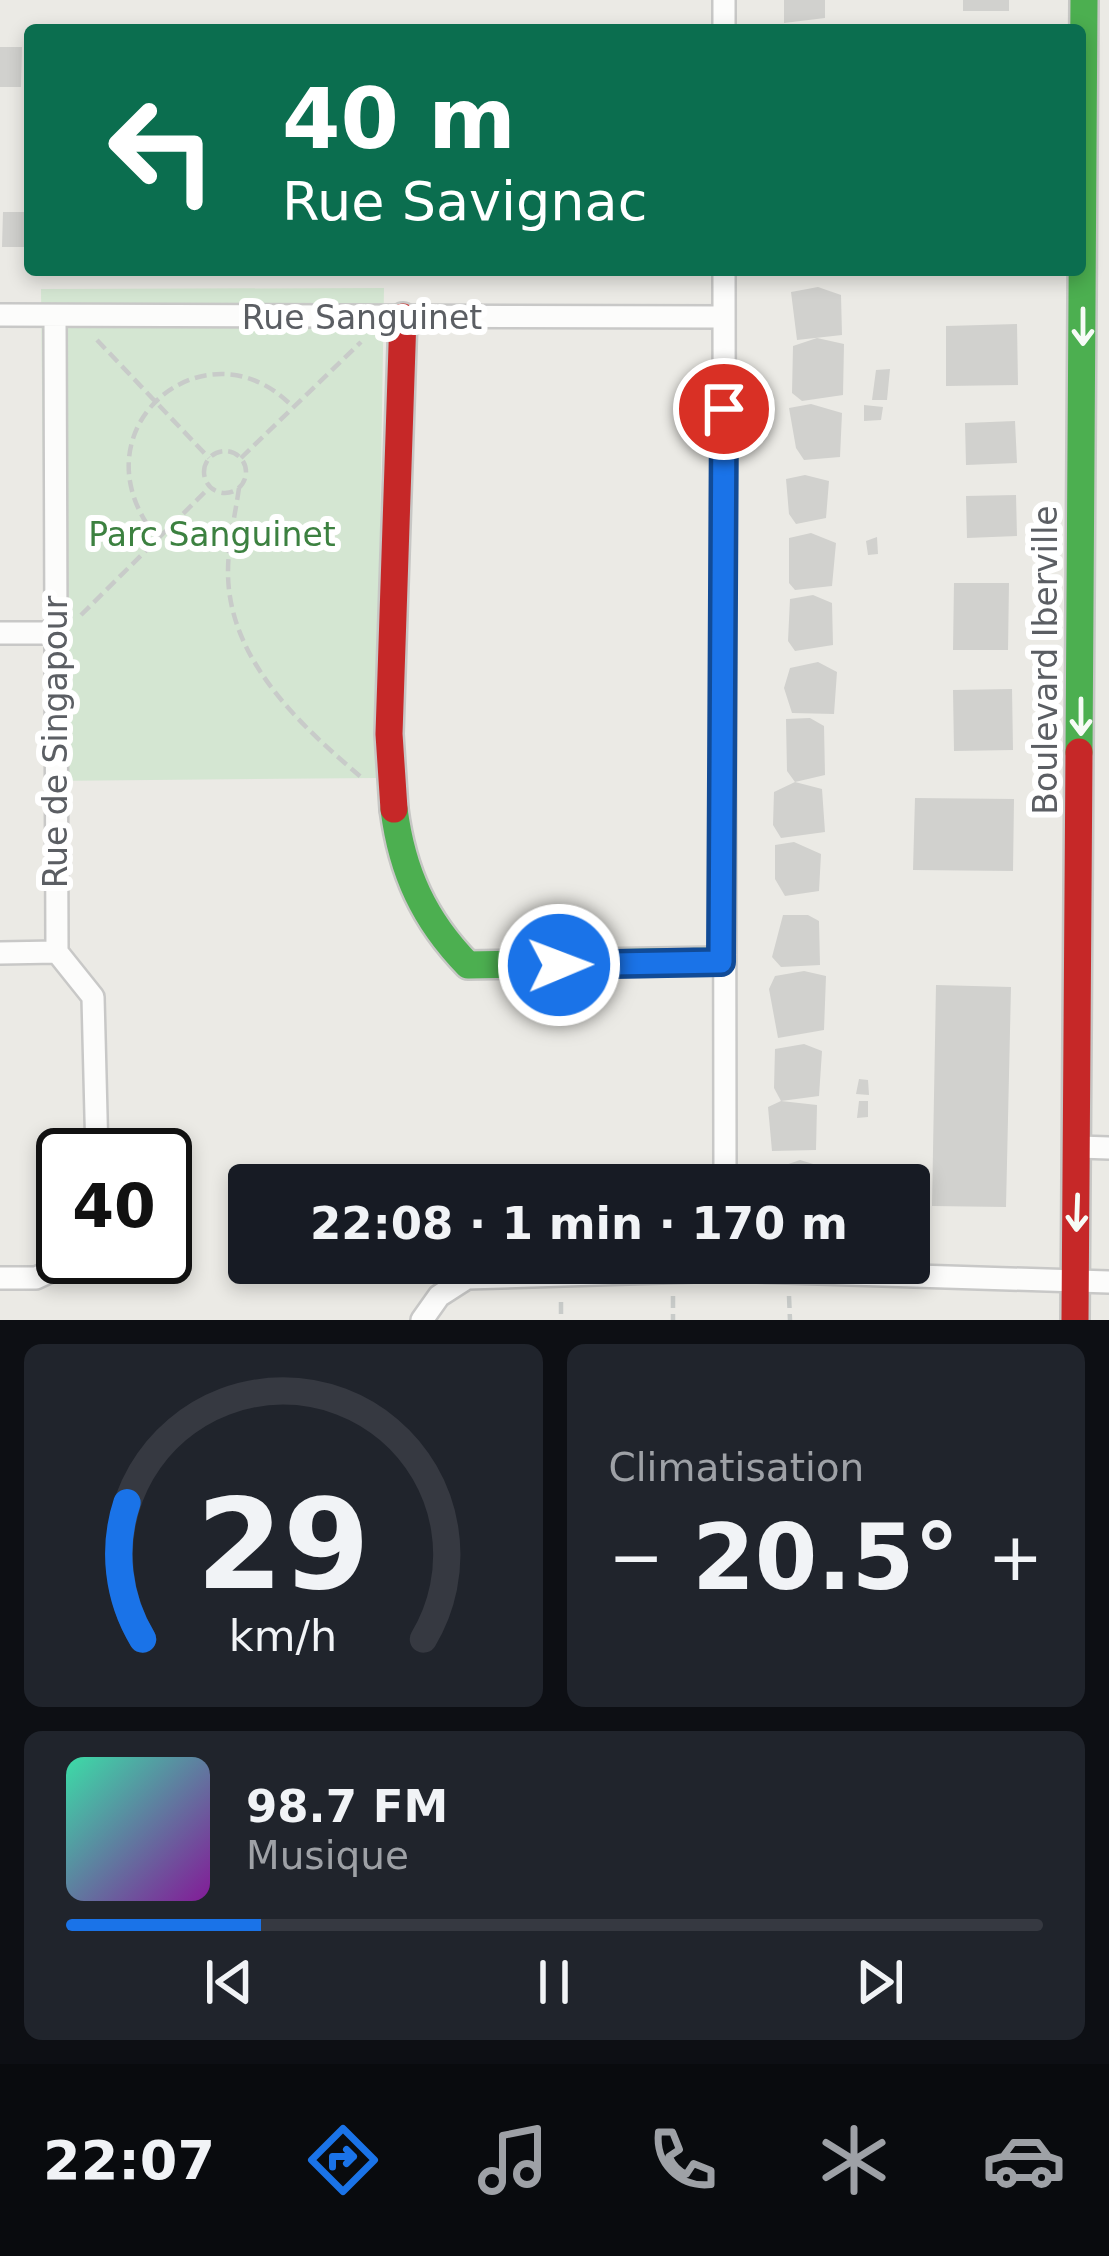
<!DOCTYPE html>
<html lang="fr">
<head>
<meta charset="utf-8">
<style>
	:root { --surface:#171b24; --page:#20242c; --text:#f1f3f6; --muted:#9ea1a6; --line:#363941; --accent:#1a73e8 }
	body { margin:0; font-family:"DejaVu Sans",sans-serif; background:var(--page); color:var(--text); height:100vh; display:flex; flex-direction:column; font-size:45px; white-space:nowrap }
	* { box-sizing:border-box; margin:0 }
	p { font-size:39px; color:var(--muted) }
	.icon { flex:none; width:66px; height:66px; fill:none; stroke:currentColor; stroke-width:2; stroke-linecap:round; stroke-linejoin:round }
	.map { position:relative; height:1320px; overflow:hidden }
	.side { display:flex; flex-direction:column; gap:24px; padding:24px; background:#0d0f14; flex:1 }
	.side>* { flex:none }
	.banner { position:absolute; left:24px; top:24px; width:1062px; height:252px; border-radius:12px; box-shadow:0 6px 18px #0003; background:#0b6e4f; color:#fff; overflow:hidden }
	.speed { position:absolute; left:36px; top:1128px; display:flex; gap:24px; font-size:60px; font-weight:700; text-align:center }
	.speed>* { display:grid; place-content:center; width:156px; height:156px; border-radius:50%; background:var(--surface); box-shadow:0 6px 18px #0003; line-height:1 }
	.speed .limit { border:6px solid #111; border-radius:18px; background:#fff; color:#111 }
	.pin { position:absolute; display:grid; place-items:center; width:102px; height:102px; color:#fff; margin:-51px; border:6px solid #fff; border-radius:50%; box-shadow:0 3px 12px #0007 }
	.me { position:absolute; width:132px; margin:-66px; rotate:89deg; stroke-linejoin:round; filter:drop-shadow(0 0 9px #0008) }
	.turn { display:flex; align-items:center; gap:42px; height:252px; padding:0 60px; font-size:54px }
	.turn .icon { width:156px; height:156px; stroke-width:2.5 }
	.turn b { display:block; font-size:84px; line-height:102px }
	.big { font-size:90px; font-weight:600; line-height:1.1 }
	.side .card { flex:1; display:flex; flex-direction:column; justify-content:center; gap:18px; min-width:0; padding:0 42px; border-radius:18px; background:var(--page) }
	.side .dial { align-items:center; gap:0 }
	.dial svg { height:312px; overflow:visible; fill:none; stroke:var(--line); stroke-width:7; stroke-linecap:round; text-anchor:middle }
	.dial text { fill:var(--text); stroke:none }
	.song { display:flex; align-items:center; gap:36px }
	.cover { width:144px; height:144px; border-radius:18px; background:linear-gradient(135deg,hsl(160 70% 55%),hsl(290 70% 35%)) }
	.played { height:12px; border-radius:6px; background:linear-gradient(90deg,var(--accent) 20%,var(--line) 20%) }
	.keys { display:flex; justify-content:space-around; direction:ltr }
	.heat { display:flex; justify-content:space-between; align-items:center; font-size:66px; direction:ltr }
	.side .tiles { flex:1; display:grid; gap:24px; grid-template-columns:1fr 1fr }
	.card:last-child { grid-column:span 2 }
	.trip { position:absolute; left:228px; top:1164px; width:702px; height:120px; border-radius:12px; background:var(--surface); box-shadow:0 6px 18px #0003; font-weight:600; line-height:120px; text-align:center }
	.dock { display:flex; height:192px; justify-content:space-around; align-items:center; background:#090b0e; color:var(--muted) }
	.dock .icon { width:84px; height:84px }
	.dock .selected { color:var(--accent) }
	.dock b { font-size:54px; color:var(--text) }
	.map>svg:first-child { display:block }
	.green { fill:#d4e6d2 }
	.building { fill:#d1d1ce }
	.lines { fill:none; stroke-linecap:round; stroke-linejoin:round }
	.street-casing { stroke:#c8c8c7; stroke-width:26 }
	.fast-casing { stroke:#c7c7c5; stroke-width:32 }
	.jam-casing { stroke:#c7c7c5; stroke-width:32 }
	.path { stroke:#c8cbc9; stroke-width:4.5; stroke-dasharray:12 6; stroke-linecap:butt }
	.street { stroke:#fcfcfb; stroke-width:21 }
	.fast { stroke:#4caf50; stroke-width:27 }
	.jam { stroke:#c62828; stroke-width:27 }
	.oneway { stroke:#f6fbf6 }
	.route-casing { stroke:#114b97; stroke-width:30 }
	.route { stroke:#1a73e8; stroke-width:21 }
	.labels { text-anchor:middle; stroke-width:12; stroke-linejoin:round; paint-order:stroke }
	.street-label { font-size:33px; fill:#5b5e63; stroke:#fff }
	.park-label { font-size:33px; fill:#3c8140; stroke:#fff }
</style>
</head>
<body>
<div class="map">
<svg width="1109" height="1320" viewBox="0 0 1109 1320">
	<rect width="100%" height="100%" fill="#ebeae5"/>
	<path class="green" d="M384,288L376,778L46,781L41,289Z"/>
	<path class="building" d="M784,0H825V18L784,23Z
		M963,0H1009V11H963Z
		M0,47H22L21,87H0Z
		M3,212H30V247H2Z
		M818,287L841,295L842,335L797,340L791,292Z
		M1017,324L1018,385L946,386V326Z
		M817,338L844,344L843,395L802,401L792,393L793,346Z
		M890,369L887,400H872L876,370Z
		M811,404L842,413L840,457L804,460L796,448L789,408Z
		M864,405L883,407L881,420L864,421Z
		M1015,421L1017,463L966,465L965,423Z
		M805,475L829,481L826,518L796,524L789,514L786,479Z
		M1016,495L1017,536L967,538L966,496Z
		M811,533L836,543L832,586L795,590L789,583V538Z
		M877,537L878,554L868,555L866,541Z
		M954,583H1009L1008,650H953Z
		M813,595L832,603L833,645L795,651L788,641L790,599Z
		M818,662L837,672L834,714L792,713L784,688L790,668Z
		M1012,689L1013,750L954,751L953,690Z
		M810,718L824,726L825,775L795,782L787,771L786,719Z
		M795,782L822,789L825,832L781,838L773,825L774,792Z
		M915,798L1014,799L1013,871L913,870Z
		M794,842L821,854L819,891L785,896L775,879V845Z
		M783,915H808L819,921L820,965L781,967L772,957Z
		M804,971L826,976L824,1030L778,1038L769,989L775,976Z
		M936,985L1011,987L1006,1207L932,1206Z
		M804,1044L822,1051L819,1096L781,1101L774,1088L775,1049Z
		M859,1079L868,1080L869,1095L856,1094Z
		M781,1101L817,1105L816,1150L772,1151L768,1107Z
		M859,1101H868V1117L857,1118Z
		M800,1160L820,1166L821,1185H771L774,1169Z"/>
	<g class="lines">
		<g class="street-casing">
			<path id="street" d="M724,30V0
				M724,270L725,1185
				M0,315L724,317
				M55,316L57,952L93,997L97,1155
				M0,633H53
				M0,953L57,952
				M1079,1147L1109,1148
				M0,1278H36L81,1257
				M422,1320L439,1296L467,1278L726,1270L1109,1282"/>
		</g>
		<g class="fast-casing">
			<path id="fast" d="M1079,752L1084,0
				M394,809C402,872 424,920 468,965L721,961"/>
		</g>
		<g class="jam-casing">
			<path id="jam" d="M394,809L389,734L403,317
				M1075,1320L1079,752"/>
		</g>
		<path class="path" d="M97,340L209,458
			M204 472a21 21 0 1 1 42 0a21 21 0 1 1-42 0Z
			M241,458L361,342
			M239,488C235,516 228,544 228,572C228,659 300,725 361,777
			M158,539C68,431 206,316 293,407
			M81,615L209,488
			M673,1296V1320
			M789,1296L790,1320
			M561,1302V1320"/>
		<use href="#street" class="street"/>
		<use href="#fast" class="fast"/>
		<use href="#jam" class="jam"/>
	</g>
	<defs><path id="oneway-shaft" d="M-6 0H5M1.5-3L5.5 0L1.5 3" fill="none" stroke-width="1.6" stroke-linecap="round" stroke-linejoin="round" transform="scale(3)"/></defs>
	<g class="oneway">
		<use href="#oneway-shaft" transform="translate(1083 327) rotate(90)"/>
		<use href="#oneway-shaft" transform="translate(1081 717) rotate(90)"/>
		<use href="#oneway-shaft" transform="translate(1077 1213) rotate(92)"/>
	</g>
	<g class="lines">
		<g class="route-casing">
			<path id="route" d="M559,965L721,962L724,409"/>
		</g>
		<use href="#route" class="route"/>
	</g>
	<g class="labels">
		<g class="street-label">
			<text x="362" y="329">Rue Sanguinet</text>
			<text transform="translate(1045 660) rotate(-90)" y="12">Boulevard Iberville</text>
			<text transform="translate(55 742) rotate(-90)" y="12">Rue de Singapour</text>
		</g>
		<g class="park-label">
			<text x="212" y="546">Parc Sanguinet</text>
		</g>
	</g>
</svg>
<div class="speed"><div class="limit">40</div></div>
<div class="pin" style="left:724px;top:409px;background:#d93025"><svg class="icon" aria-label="arrive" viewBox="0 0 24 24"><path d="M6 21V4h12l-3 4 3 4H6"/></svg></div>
<svg class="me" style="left:559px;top:965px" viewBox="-20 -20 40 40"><circle r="17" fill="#1a73e8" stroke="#fff" stroke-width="3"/><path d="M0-11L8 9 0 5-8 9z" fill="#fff"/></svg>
<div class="trip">22:08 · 1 min · 170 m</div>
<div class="banner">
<div class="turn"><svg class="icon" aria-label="left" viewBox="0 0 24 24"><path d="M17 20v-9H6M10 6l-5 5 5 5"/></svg><div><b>40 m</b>Rue Savignac</div></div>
</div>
</div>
<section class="side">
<div class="tiles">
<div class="card dial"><svg viewBox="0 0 100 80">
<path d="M14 69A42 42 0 1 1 86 69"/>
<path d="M14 69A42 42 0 0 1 10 34" stroke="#1a73e8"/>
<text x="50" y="56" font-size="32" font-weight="700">29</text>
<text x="50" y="72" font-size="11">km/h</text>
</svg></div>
<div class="card"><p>Climatisation</p>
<div class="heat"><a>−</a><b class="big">20.5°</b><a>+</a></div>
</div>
<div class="card">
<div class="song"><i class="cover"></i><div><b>98.7 FM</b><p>Musique</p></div></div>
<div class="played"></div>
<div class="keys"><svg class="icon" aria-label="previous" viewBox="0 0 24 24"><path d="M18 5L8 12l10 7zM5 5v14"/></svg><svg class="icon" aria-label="pause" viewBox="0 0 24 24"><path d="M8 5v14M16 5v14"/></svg><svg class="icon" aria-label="next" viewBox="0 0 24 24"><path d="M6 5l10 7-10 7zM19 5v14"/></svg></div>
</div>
</div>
</section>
<nav class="dock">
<b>22:07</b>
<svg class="icon selected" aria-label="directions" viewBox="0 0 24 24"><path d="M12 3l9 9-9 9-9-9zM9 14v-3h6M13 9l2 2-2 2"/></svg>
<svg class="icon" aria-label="music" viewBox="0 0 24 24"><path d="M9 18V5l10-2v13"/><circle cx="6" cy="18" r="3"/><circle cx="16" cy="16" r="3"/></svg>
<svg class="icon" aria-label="phone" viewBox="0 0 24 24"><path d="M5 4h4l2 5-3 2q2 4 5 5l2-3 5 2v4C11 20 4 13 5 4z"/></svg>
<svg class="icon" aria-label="climate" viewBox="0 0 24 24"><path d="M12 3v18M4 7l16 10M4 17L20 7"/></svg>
<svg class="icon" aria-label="car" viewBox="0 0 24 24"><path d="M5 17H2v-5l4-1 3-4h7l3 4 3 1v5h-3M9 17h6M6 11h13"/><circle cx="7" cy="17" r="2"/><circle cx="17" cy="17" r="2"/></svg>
</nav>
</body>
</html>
